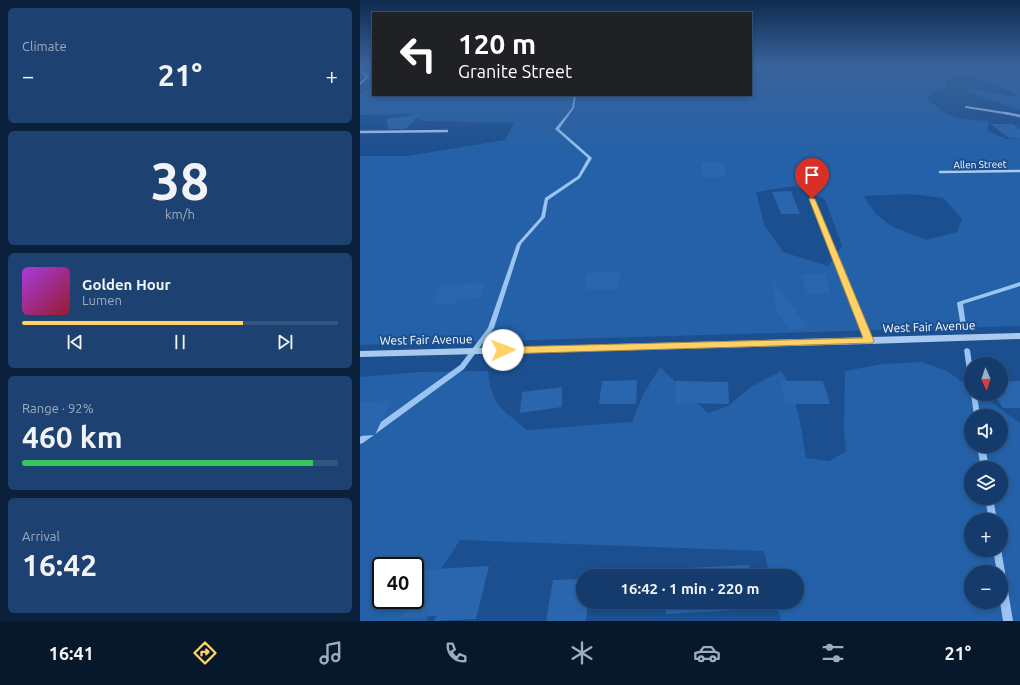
<!DOCTYPE html>
<html lang="en">
<head>
<meta charset="utf-8">
<style>
	:root { --surface:#143b6b; --page:#1d4271; --text:#f1f3f6; --muted:#9dadc1; --line:#33557e; --accent:#ffd166 }
	body { margin:0; font-family:Ubuntu,sans-serif; background:var(--page); color:var(--text); height:100vh; display:flex; flex-direction:column; font-size:15px; white-space:nowrap }
	* { box-sizing:border-box; margin:0 }
	p { font-size:13px; color:var(--muted) }
	.icon { flex:none; width:22px; height:22px; fill:none; stroke:currentColor; stroke-width:2; stroke-linecap:round; stroke-linejoin:round }
	.map { position:relative; flex:1; overflow:hidden }
	.drawer { display:flex; flex-direction:column; gap:8px; padding:8px; background:#0b203b; width:360px }
	.drawer>* { flex:none }
	.hud { position:absolute; left:12px; top:12px; width:380px; height:84px; border-radius:0px; box-shadow:0 2px 6px #0003,0 0 0 1px var(--line); background:#202124; color:#fff; overflow:hidden }
	.needle { width:26px; rotate:177deg }
	.tools { position:absolute; left:604px; top:357px; display:grid; gap:8px }
	.tools a { display:grid; place-items:center; width:44px; height:44px; border-radius:50%; background:var(--surface); box-shadow:0 2px 6px #0003,0 0 0 1px var(--line); font-size:20px }
	.speed { position:absolute; left:12px; top:557px; display:flex; gap:8px; font-size:20px; font-weight:700; text-align:center }
	.speed>* { display:grid; place-content:center; width:52px; height:52px; border-radius:50%; background:var(--surface); box-shadow:0 2px 6px #0003,0 0 0 1px var(--line); line-height:1 }
	.speed .limit { border:2px solid #111; border-radius:6px; background:#fff; color:#111 }
	.pin { position:absolute; display:grid; place-items:center; width:34px; height:34px; color:#fff; margin:-41px -17px; border-radius:50% 50% 50% 0; rotate:-45deg; box-shadow:0 0 4px #0007 }
	.pin .icon { rotate:45deg }
	.me { position:absolute; width:44px; margin:-22px; rotate:88deg; stroke-linejoin:round; filter:drop-shadow(0 0 3px #0008) }
	.turn { display:flex; align-items:center; gap:14px; height:84px; padding:0 20px; font-size:18px }
	.turn .icon { width:52px; height:52px; stroke-width:2.5 }
	.turn b { display:block; font-size:28px; line-height:34px }
	.big { font-size:30px; font-weight:700; line-height:1.1 }
	.drawer .card { flex:1; display:flex; flex-direction:column; justify-content:center; gap:6px; min-width:0; padding:0 14px; border-radius:6px; background:var(--page) }
	.drawer .dial { align-items:center; gap:0 }
	.dial b { font-size:52px; line-height:1 }
	.song { display:flex; align-items:center; gap:12px }
	.cover { width:48px; height:48px; border-radius:6px; background:linear-gradient(135deg,hsl(280 70% 55%),hsl(350 70% 35%)) }
	.played { height:4px; border-radius:2px; background:linear-gradient(90deg,var(--accent) 70%,var(--line) 70%) }
	.keys { display:flex; justify-content:space-around; direction:ltr }
	.heat { display:flex; justify-content:space-between; align-items:center; font-size:22px; direction:ltr }
	.charge { height:6px; border-radius:3px; background:linear-gradient(90deg,#34c759 92%,var(--line) 0) }
	.trip { position:absolute; left:216px; top:569px; width:228px; height:40px; border-radius:20px; background:var(--surface); box-shadow:0 2px 6px #0003,0 0 0 1px var(--line); font-weight:700; line-height:40px; text-align:center }
	.menu { display:flex; height:64px; justify-content:space-around; align-items:center; background:#08182b; color:var(--muted) }
	.menu .icon { width:28px; height:28px }
	.menu .current { color:var(--accent) }
	.menu b { font-size:18px; color:var(--text) }
	main { display:flex; flex:1; min-height:0 }
	.map>svg:first-child { display:block }
	.green { fill:#2461a8; fill-rule:evenodd }
	.lines { fill:none; stroke-linecap:round; stroke-linejoin:round }
	.stream { fill:#9cc4f0; fill-rule:evenodd }
	.building { fill:#2a66ad }
	.minor-far3 { stroke:#a9c9ee; stroke-width:2 }
	.minor-far2 { stroke:#a9c9ee; stroke-width:2.5 }
	.minor-far1 { stroke:#a9c9ee; stroke-width:3 }
	.minor { stroke:#a9c9ee; stroke-width:4 }
	.tertiary { fill:#a9c9ee; fill-rule:evenodd }
	.route { fill:#ffd166; stroke:#a68842 }
	.labels { text-anchor:middle; stroke-width:4; stroke-linejoin:round; paint-order:stroke }
	.far-street-label { font-size:10px; fill:#fff; stroke:#1b4f8f }
	.street-label { font-size:12px; fill:#fff; stroke:#1b4f8f }
</style>
</head>
<body>
<main>
<section class="drawer">
<div class="card"><p>Climate</p>
<div class="heat"><a>−</a><b class="big">21°</b><a>+</a></div>
</div>
<div class="card dial"><b>38</b><p>km/h</p></div>
<div class="card">
<div class="song"><i class="cover"></i><div><b>Golden Hour</b><p>Lumen</p></div></div>
<div class="played"></div>
<div class="keys"><svg class="icon" aria-label="previous" viewBox="0 0 24 24"><path d="M18 5L8 12l10 7zM5 5v14"/></svg><svg class="icon" aria-label="pause" viewBox="0 0 24 24"><path d="M8 5v14M16 5v14"/></svg><svg class="icon" aria-label="next" viewBox="0 0 24 24"><path d="M6 5l10 7-10 7zM19 5v14"/></svg></div>
</div>
<div class="card"><p>Range · 92%</p><b class="big">460 km</b><div class="charge"></div></div>
<div class="card"><p>Arrival</p><b class="big">16:42</b></div>
</section>
<div class="map">
<svg width="660" height="621" viewBox="0 0 660 621">
	<rect width="100%" height="100%" fill="#1b4f8f"/>
	<path class="green" d="M391,66H660V110L606,91C622,86 642,97 660,97C646,88 613,74 597,75C593,76 589,79 586,81V88L573,93L566,98C591,119 596,119 628,121V131L646,139L660,138V326L0,345V156H47L145,140L154,123L62,121L50,114L0,115V95L13,85V95H391ZM434,186L465,199L482,246L468,266L423,252L404,224L396,192ZM551,194L583,198L602,219L597,232L566,240L531,226L516,214L503,196Z
		M562,362L587,371L611,388V394H620L660,423V621H421L416,602H437V576H410L404,551L100,540L73,581L67,621H0V377L59,372L128,371C131,405 143,410 167,430L272,422L284,393L300,367L348,413L368,406L391,387L421,371C438,396 441,428 446,458L469,461L486,452L484,429L485,371L522,364ZM611,416H641V446H611ZM611,468H641V498H611ZM611,520H641V550H611ZM21,566H55V600H21ZM611,572H641V602H611Z"/>
	<g class="lines">
		<path class="stream" d="M214,95H216L214,108L199,129L232,158L220,178L188,200L185,217L161,244L134,328L104,369L3,443L0,444V437L100,365L128,328L157,244L181,217L185,198L218,176L228,158L195,129L212,108Z
			M660,282V286L603,304L606,326L603,328L601,327L597,303L598,302Z
			M607,348L609,349L610,350L612,364H611V379H609L608,377L604,350L605,349Z
			M611,393L617,394L620,416H614Z
			M617,446H625L629,468H621Z
			M625,498H633L637,520H629Z
			M641,549L645,572V573L653,621H643L640,602L641,572H637L633,550H641Z"/>
	</g>
	<path class="building" d="M61,114L45,129H29L26,119Z
		M631,124H653L660,129V138H649Z
		M363,162L366,177H343L341,163Z
		M431,191L440,214H421L412,192Z
		M260,272L258,289H224L227,273Z
		M442,274H465L471,293H447Z
		M413,280L447,327L430,331L416,310Z
		M125,283L119,299L96,300L94,304L70,305L80,285Z
		M277,380L276,404H239L242,381Z
		M316,381L368,382L369,404L315,403Z
		M421,381H463L470,404H425Z
		M660,381V408H643L634,394H641V382Z
		M202,387V407L160,413L162,392Z
		M31,400L15,435L0,436V402Z
		M389,565L391,576H305V569Z
		M129,566L116,619L74,621L76,616L42,618L48,600H55V580L58,570Z
		M223,579V602H228L226,621H186L193,580Z
		M306,602H394L395,609L306,614Z"/>
	<g class="lines">
		<path class="minor-far3" d="M0,71L8,76L0,84
			M606,107L651,114"/>
		<path class="minor-far2" d="M645,113L660,116
			M0,132L87,131
			M580,172L660,171"/>
		<path class="minor-far1" d="M452,199L473,251"/>
		<path class="minor" d="M472,250L509,341"/>
		<path class="tertiary" d="M660,333V339L509,344L0,357V351Z"/>
	</g>
	<linearGradient id="sky" x2="0" y2="1"><stop stop-color="#0f2b4f"/><stop offset="0.43" stop-color="#39639b"/><stop offset="1" stop-color="#39639b" stop-opacity="0"/></linearGradient>
	<rect width="660" height="153" fill="url(#sky)"/>
	<path class="route" d="M450,198L455,199L514,341L513,343L143,354L138,350L143,347L503,338L449,199Z"/>
	<g class="labels">
		<g class="far-street-label">
			<text transform="translate(620 164) rotate(-1)" y="4">Allen Street</text>
		</g>
		<g class="street-label">
			<text transform="translate(569 327) rotate(-2)" y="4">West Fair Avenue</text>
			<text transform="translate(66 340) rotate(-1)" y="4">West Fair Avenue</text>
		</g>
	</g>
</svg>
<div class="tools">
<a><svg class="needle" viewBox="-14 -14 28 28"><path d="M0-13l5 13h-10z" fill="#e53935"/><path d="M0 13l5-13h-10z" fill="#9dadc1"/></svg></a>
<a><svg class="icon" aria-label="sound" viewBox="0 0 24 24"><path d="M4 9h4l5-4v14l-5-4H4zM17 9q2 3 0 6"/></svg></a>
<a><svg class="icon" aria-label="layers" viewBox="0 0 24 24"><path d="M12 4l9 5-9 5-9-5zM3 14l9 5 9-5"/></svg></a>
<a>+</a>
<a>−</a>
</div>
<div class="speed"><div class="limit">40</div></div>
<div class="pin" style="left:452px;top:199px;background:#d93025"><svg class="icon" aria-label="arrive" viewBox="0 0 24 24"><path d="M6 21V4h12l-3 4 3 4H6"/></svg></div>
<svg class="me" style="left:143px;top:350px" viewBox="-20 -20 40 40"><circle r="19" fill="#fff"/><path d="M0-13L10 11 0 6-10 11z" fill="#ffd166"/></svg>
<div class="trip">16:42 · 1 min · 220 m</div>
<div class="hud">
<div class="turn"><svg class="icon" aria-label="left" viewBox="0 0 24 24"><path d="M17 20v-9H6M10 6l-5 5 5 5"/></svg><div><b>120 m</b>Granite Street</div></div>
</div>
</div>
</main>
<nav class="menu">
<b>16:41</b>
<svg class="icon current" aria-label="directions" viewBox="0 0 24 24"><path d="M12 3l9 9-9 9-9-9zM9 14v-3h6M13 9l2 2-2 2"/></svg>
<svg class="icon" aria-label="music" viewBox="0 0 24 24"><path d="M9 18V5l10-2v13"/><circle cx="6" cy="18" r="3"/><circle cx="16" cy="16" r="3"/></svg>
<svg class="icon" aria-label="phone" viewBox="0 0 24 24"><path d="M5 4h4l2 5-3 2q2 4 5 5l2-3 5 2v4C11 20 4 13 5 4z"/></svg>
<svg class="icon" aria-label="climate" viewBox="0 0 24 24"><path d="M12 3v18M4 7l16 10M4 17L20 7"/></svg>
<svg class="icon" aria-label="car" viewBox="0 0 24 24"><path d="M5 17H2v-5l4-1 3-4h7l3 4 3 1v5h-3M9 17h6M6 11h13"/><circle cx="7" cy="17" r="2"/><circle cx="17" cy="17" r="2"/></svg>
<svg class="icon" aria-label="filters" viewBox="0 0 24 24"><path d="M4 7h16M4 17h16"/><circle cx="9" cy="7" r="2"/><circle cx="15" cy="17" r="2"/></svg>
<b>21°</b>
</nav>
</body>
</html>
